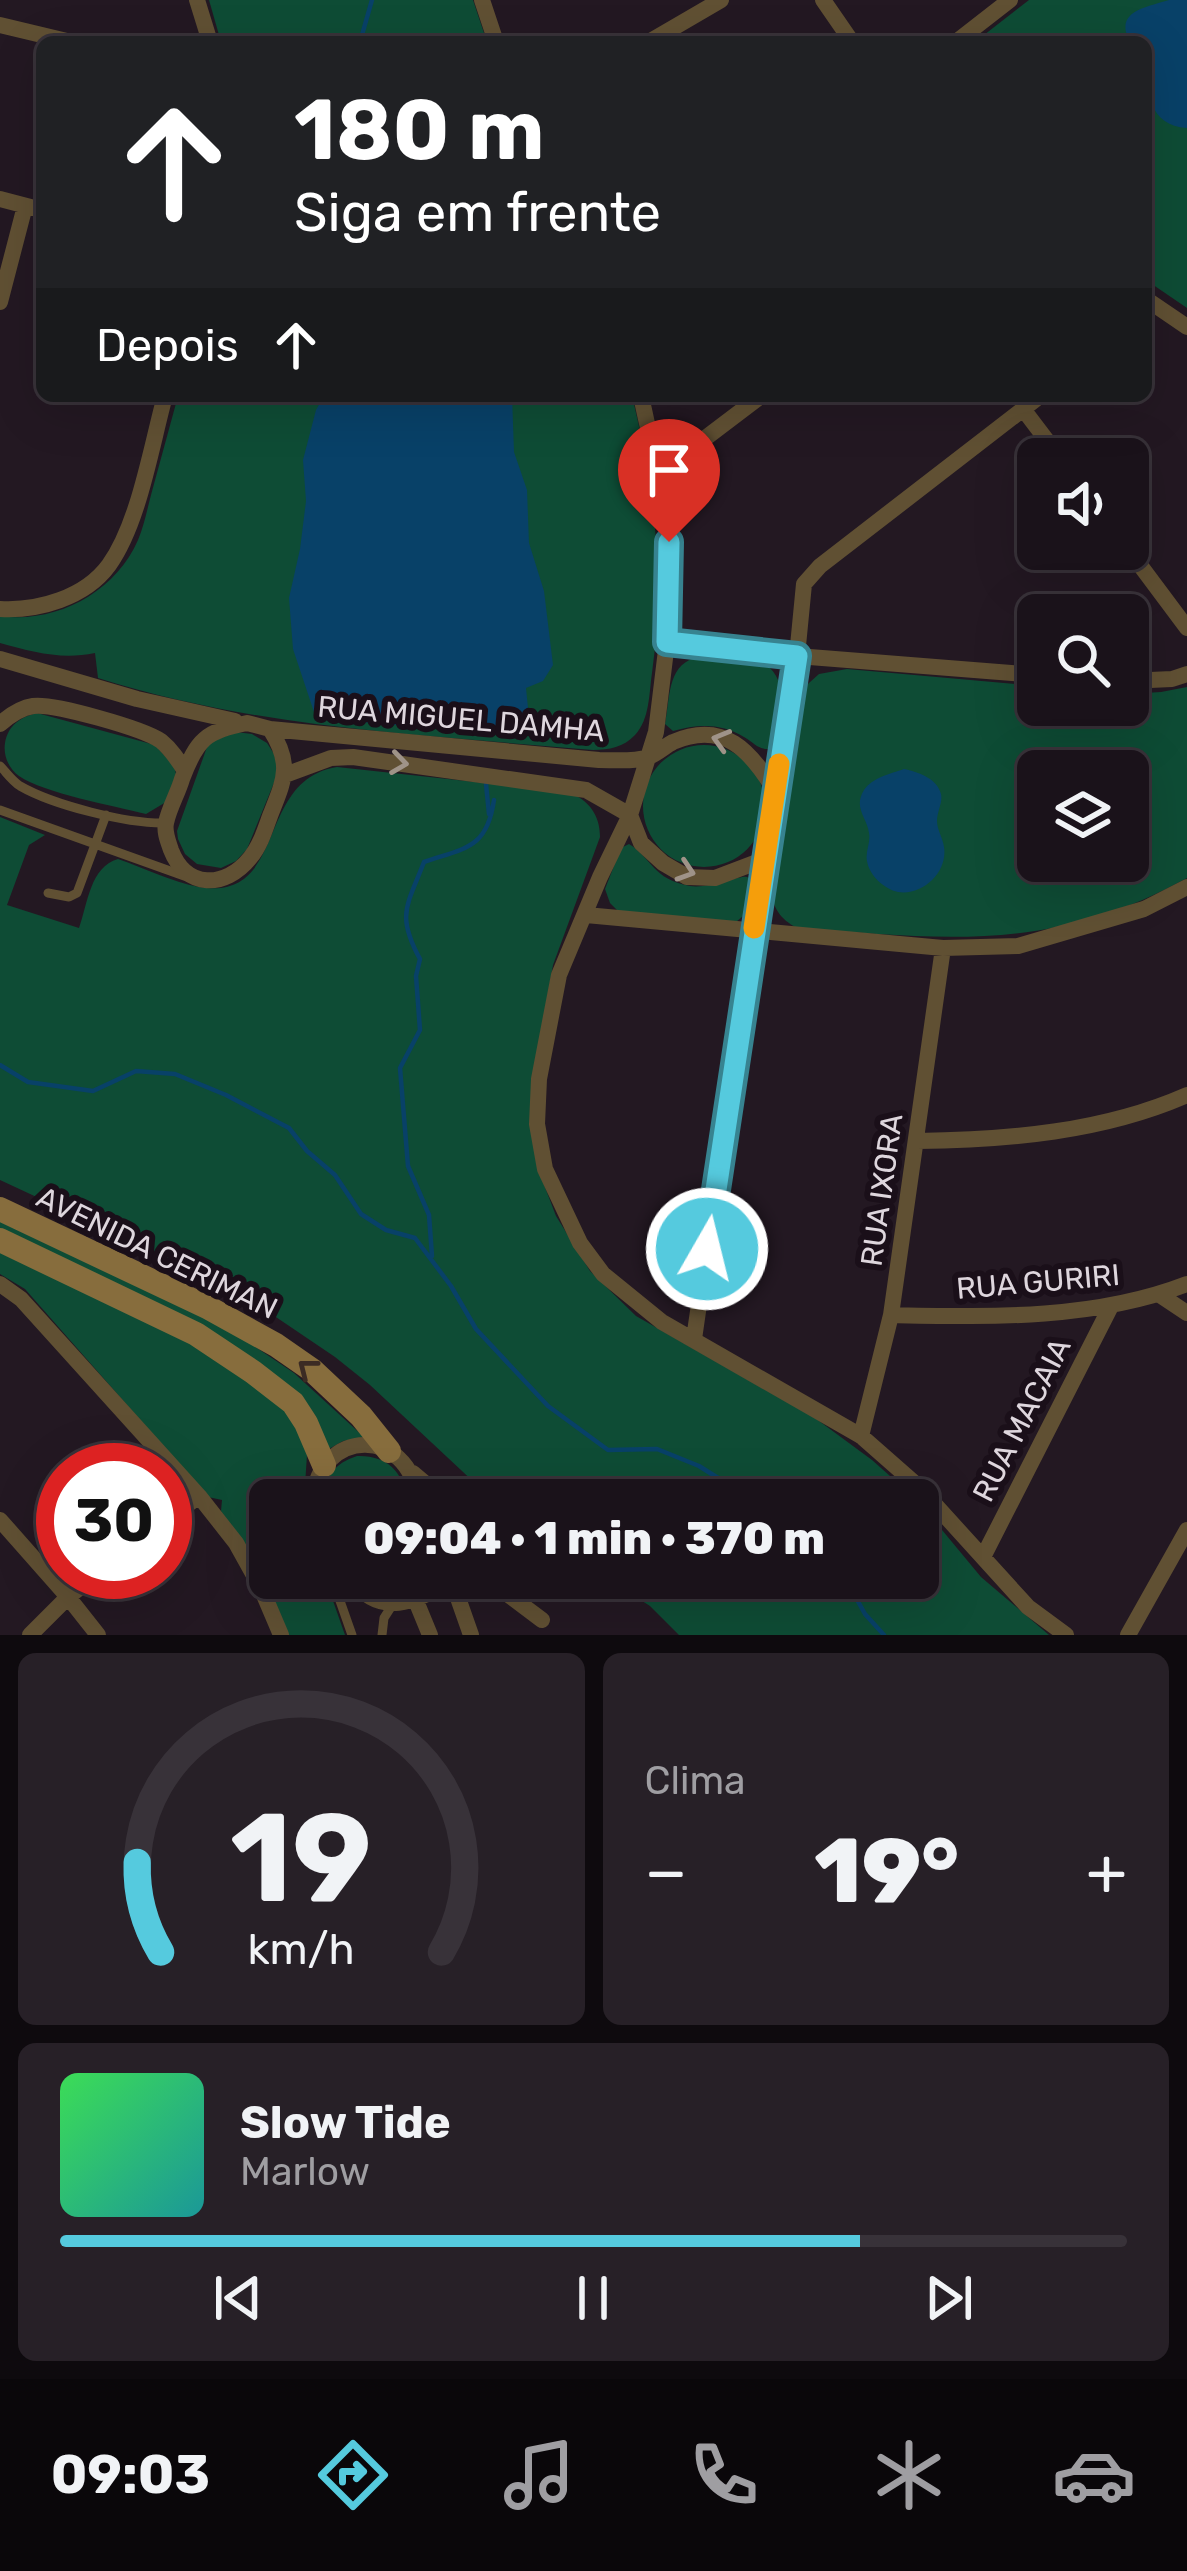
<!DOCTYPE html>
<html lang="pt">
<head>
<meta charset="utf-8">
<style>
	:root { --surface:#1a121a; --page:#272027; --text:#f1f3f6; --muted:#9f9ea2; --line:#383239; --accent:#55cade }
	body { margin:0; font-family:Rubik,sans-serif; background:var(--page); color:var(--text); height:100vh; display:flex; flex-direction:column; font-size:45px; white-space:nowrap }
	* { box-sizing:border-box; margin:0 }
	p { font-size:39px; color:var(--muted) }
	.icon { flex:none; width:66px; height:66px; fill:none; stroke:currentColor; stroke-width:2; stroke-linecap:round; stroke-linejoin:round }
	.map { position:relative; height:1635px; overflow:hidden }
	.details { display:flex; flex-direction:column; gap:18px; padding:18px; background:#0e0a0e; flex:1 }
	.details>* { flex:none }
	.banner { position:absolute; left:36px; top:36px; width:1116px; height:366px; border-radius:18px; box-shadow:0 12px 48px #0002,0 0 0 3px var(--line); background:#202124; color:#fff; overflow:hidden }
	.buttons { position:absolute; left:1017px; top:438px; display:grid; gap:24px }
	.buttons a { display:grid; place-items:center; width:132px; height:132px; border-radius:18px; background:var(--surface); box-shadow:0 12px 48px #0002,0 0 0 3px var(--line); font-size:60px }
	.speed { position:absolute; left:36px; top:1443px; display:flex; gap:24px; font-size:60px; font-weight:700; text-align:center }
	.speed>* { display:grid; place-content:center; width:156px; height:156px; border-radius:50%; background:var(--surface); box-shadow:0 12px 48px #0002,0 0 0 3px var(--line); line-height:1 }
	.speed .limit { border:18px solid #d22; background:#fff; color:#111 }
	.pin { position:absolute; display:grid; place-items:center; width:102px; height:102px; color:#fff; margin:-123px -51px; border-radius:50% 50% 50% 0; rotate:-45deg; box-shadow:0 0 12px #0007 }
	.pin .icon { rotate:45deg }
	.me { position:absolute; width:132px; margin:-66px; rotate:8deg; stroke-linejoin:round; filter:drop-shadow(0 0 9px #0008) }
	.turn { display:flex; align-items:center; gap:42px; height:252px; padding:0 60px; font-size:54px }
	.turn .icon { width:156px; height:156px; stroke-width:2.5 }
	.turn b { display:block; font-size:84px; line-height:102px }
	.then { display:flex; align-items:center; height:114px; padding:0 60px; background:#0003; gap:24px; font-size:45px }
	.big { font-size:90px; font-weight:800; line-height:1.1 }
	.details .widget { flex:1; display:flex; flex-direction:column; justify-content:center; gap:18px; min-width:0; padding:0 42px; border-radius:18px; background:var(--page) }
	.details .dial { align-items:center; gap:0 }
	.dial svg { height:312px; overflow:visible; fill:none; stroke:var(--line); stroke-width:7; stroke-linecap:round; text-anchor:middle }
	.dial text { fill:var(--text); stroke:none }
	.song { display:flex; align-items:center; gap:36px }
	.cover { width:144px; height:144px; border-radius:18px; background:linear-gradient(135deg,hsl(130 70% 55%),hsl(180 70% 35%)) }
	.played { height:12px; border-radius:6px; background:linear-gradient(90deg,var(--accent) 75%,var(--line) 75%) }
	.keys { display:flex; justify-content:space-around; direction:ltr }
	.heat { display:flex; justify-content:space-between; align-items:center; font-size:66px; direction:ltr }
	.details .tiles { flex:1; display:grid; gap:18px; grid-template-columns:1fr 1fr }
	.widget:last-child { grid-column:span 2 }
	.trip { position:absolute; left:249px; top:1479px; width:690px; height:120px; border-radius:18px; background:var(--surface); box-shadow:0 12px 48px #0002,0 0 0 3px var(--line); font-weight:800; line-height:120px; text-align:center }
	.menu { display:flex; height:192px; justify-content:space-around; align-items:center; background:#0a070a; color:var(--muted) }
	.menu .icon { width:84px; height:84px }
	.menu .active { color:var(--accent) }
	.menu b { font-size:54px; color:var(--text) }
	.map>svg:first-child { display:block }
	.green { fill:#0e4c35; fill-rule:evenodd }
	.water { fill:#084168 }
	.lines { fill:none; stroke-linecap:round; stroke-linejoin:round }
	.stream { stroke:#084168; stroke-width:4.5 }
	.lane { stroke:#605033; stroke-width:9 }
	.street { stroke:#605033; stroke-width:16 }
	.secondary { stroke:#876d3d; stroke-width:24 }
	.oneway { stroke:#9f9388 }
	.oneway2 { stroke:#3b2b24 }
	.route-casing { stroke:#378390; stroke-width:30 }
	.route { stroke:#55cade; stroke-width:21 }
	.slow { stroke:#f59e0b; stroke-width:21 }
	.labels { text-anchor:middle; stroke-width:12; stroke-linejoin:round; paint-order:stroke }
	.street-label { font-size:30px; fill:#ded6dd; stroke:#1a0f19 }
</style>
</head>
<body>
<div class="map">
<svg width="1187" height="1635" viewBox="0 0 1187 1635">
	<rect width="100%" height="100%" fill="#231822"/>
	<path class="green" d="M209,0H473L487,42H221Z
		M1029,0H1187V308L1146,280V42H975Z
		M178,396H632C655,489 665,578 652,673C649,693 650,719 635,735C624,747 609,750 593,750C426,735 259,729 98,678L95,653C61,660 33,652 0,643V616C55,624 115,593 138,540C144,526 147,510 151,495C160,462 169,429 178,396Z
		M694,658L765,664C791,682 779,716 776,742L771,749C758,750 756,744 744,737C721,723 698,724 673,731L665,724C670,699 667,667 694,658Z
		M847,669L1038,686V705H1128V694L1161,692L1187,687V878C1051,953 944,939 797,928C780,919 772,907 771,888L800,691L819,674ZM1038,771H1128V861H1038Z
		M37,713L155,745L174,766L176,774L166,802L146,814C114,806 44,793 19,776C9,769 3,756 5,743C8,725 21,717 37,713Z
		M236,732L252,734L267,743L276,757L278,773L247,849L236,861L221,868L197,864L185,854L178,839L177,831L207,747L213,741Z
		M643 806a61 61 0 1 1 122 0a61 61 0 1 1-122 0Z
		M337,767L568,792C589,800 600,815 600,837L553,965L532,1085L540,1174L556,1216L590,1271L636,1316L815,1418L872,1460L917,1500H493L370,1385L335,1357L267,1311L202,1274L0,1180V817L45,835L29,845L7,905L79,928C88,903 90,867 118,859C144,868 172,882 199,887C289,902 254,780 337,767Z
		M629,844C653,859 652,879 690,886C710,889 739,875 747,877C750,878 751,881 754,882L749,911L736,922L619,912L610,903L605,889L621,848Z
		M0,1217L232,1331L294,1373L364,1437L343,1441L327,1450L315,1415L0,1231Z
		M0,1248L195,1342L291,1414L307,1455L304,1500H270V1578H325L345,1635H288L221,1511L222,1500L208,1497L25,1289L0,1274Z
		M357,1456C386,1455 404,1471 406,1500H322C324,1477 335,1463 357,1456Z
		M918,1501L981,1577L1049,1635H679L650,1606L606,1578H918Z"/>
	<path class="water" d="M1169,0H1187V128C1142,126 1146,77 1146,42H1130C1113,11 1147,7 1169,0Z
		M324,396H512L514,452L527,490L529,543L544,591L553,665L543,681L526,688L528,708L537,726L525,736L316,718L293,649L289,598L300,549L306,501L303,460L316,410Z
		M904,769C918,772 937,778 941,794C943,802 937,812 937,821C937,830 943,838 944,847C948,872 923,896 898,892C884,889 869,875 867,861C865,852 871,842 869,833C867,817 853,808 864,790C873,777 890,774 904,769Z"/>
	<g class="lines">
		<path class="stream" d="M364,42L362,35L372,0
			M486,784L489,814
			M0,1065L28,1082L93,1091L136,1071L175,1074L226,1095L289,1128L307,1151L335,1175L361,1214L386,1230L415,1238L451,1286L476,1329L548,1406L608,1450L657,1449L699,1466L745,1495L749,1500
			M432,1256L429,1215L408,1166L400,1068L420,1030L416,976L420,959C396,915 407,906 424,862C465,848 487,849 494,800
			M845,1578L865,1614L884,1635"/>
		<path class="lane" d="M0,766C6,772 12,781 20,786C53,805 127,824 166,823
			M0,810L187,877
			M48,893L69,897L77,893L106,815
			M332,1578L352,1635
			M382,1635L384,1618L393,1604"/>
		<path class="street" d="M197,0L210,42
			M482,0L496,42
			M823,0L852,42
			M0,25L71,42
			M649,42L721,0
			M956,42L1010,0
			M0,199L42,210
			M1146,299L1187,327
			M0,302L25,206
			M641,396L658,474L669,542L667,642L656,732L630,815L641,843L663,863L687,877L715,878L765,859
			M1023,409L1061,459
			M658,474L761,396
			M1128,549L1187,628
			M0,609C38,611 85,598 109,565C139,523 151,447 165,396
			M667,642L797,656L1038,675
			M0,659L137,699L235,721
			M1128,681L1172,679L1187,674
			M247,723L270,729C293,765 284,780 270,816C265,830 260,846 250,858C225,889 186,889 171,850C168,841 164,832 166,823C169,808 178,793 182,779C197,739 206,731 247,723Z
			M0,724C9,716 20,708 33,706C54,703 144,729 161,741C171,749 178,760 185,771
			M270,729L599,760C614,760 634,762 648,757C657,754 665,746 673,742C724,720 751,751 775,791
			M285,775L331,758L353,757L586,790L630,815
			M630,815L600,877L559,975L539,1079L537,1124L545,1169L580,1243L603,1274L662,1322L861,1436L919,1487L1028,1607L1066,1635
			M586,915L943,948L1018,946L1144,909L1187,887
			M917,1141C1007,1140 1103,1132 1187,1095
			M0,1284L21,1299L199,1496L236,1543L261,1588L281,1635
			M1160,1295L1187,1313
			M891,1315C990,1317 1094,1320 1187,1284
			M694,1339L753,932L797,656L804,584L820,566L1040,396
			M861,1436L891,1315L943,948
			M413,1473L445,1500
			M313,1500C319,1428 409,1425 418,1500
			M0,1520L68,1597L98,1635
			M165,1522L199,1496
			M983,1557L1110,1308
			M351,1578C379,1619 417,1602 452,1581
			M451,1578L471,1635
			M486,1578L542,1620
			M536,1578L548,1588
			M416,1601L430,1635
			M30,1635L68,1597L100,1572
			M1128,1635L1187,1530"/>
		<path class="secondary" d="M0,1209L209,1308L276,1345L312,1370L361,1416L389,1451
			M0,1240L196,1334L253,1372L293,1403L306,1423L324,1465"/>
	</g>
	<defs><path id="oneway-chevron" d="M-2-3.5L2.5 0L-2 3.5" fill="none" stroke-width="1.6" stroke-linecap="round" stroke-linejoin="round" transform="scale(3)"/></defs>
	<g class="oneway">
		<use href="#oneway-chevron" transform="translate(721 740) rotate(-164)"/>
		<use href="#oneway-chevron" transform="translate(399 763) rotate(8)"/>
		<use href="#oneway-chevron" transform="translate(686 871) rotate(18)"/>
	</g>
	<use class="oneway2" href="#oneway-chevron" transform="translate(307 1368) rotate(-142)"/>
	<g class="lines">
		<g class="route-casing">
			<path id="route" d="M669,542L667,642L797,656L707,1249"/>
		</g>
		<use href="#route" class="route"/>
		<path class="slow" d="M754,928L779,764"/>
	</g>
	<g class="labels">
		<g class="street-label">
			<text transform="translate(461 719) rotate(5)" y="10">RUA MIGUEL DAMHA</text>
			<text transform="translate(882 1190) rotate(-82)" y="10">RUA IXORA</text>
			<text transform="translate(157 1253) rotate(26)" y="10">AVENIDA CERIMAN</text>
			<text transform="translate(1038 1282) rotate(-5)" y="10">RUA GURIRI</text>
			<text transform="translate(1022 1420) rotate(-63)" y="10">RUA MACAIA</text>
		</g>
	</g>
</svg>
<div class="buttons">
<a><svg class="icon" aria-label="sound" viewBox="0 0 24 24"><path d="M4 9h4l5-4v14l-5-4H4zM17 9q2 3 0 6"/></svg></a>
<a><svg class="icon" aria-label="search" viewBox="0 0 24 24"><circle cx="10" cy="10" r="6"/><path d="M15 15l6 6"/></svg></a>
<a><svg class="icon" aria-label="layers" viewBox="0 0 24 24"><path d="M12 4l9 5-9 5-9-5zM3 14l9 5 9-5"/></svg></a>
</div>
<div class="speed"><div class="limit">30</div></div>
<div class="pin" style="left:669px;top:542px;background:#d93025"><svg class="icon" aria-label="arrive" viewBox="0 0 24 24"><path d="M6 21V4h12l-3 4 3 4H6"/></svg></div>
<svg class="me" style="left:707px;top:1249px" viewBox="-20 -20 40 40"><circle r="17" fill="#55cade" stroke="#fff" stroke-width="3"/><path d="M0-11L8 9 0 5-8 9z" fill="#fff"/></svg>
<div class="trip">09:04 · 1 min · 370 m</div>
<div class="banner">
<div class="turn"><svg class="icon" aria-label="ahead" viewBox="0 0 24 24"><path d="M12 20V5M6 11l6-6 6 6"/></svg><div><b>180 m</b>Siga em frente</div></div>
<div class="then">Depois<svg class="icon" aria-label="ahead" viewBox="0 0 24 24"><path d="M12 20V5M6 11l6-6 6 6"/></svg></div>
</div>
</div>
<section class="details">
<div class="tiles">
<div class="widget dial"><svg viewBox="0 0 100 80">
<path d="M14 69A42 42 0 1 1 86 69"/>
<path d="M14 69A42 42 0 0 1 8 46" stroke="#55cade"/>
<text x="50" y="56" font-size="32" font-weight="700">19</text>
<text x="50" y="72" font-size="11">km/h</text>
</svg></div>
<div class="widget"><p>Clima</p>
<div class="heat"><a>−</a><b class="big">19°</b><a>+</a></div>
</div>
<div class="widget">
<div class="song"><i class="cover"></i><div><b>Slow Tide</b><p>Marlow</p></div></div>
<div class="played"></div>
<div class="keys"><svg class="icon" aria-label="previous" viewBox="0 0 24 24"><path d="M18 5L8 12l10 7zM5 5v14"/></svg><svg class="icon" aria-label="pause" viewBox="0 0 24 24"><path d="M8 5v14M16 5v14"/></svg><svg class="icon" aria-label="next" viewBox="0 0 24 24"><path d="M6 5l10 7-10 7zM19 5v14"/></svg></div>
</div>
</div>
</section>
<nav class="menu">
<b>09:03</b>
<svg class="icon active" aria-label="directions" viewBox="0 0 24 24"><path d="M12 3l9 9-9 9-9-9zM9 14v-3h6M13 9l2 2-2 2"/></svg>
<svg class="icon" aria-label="music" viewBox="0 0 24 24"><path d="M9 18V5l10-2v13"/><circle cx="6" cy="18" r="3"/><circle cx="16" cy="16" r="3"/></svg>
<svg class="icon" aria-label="phone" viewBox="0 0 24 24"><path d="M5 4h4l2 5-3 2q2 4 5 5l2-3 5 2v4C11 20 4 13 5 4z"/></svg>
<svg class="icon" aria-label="climate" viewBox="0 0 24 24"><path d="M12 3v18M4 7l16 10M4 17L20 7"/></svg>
<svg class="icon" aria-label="car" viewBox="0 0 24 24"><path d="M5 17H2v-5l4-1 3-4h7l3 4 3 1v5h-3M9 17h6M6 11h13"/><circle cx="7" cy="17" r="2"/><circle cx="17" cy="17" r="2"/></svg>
</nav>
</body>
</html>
